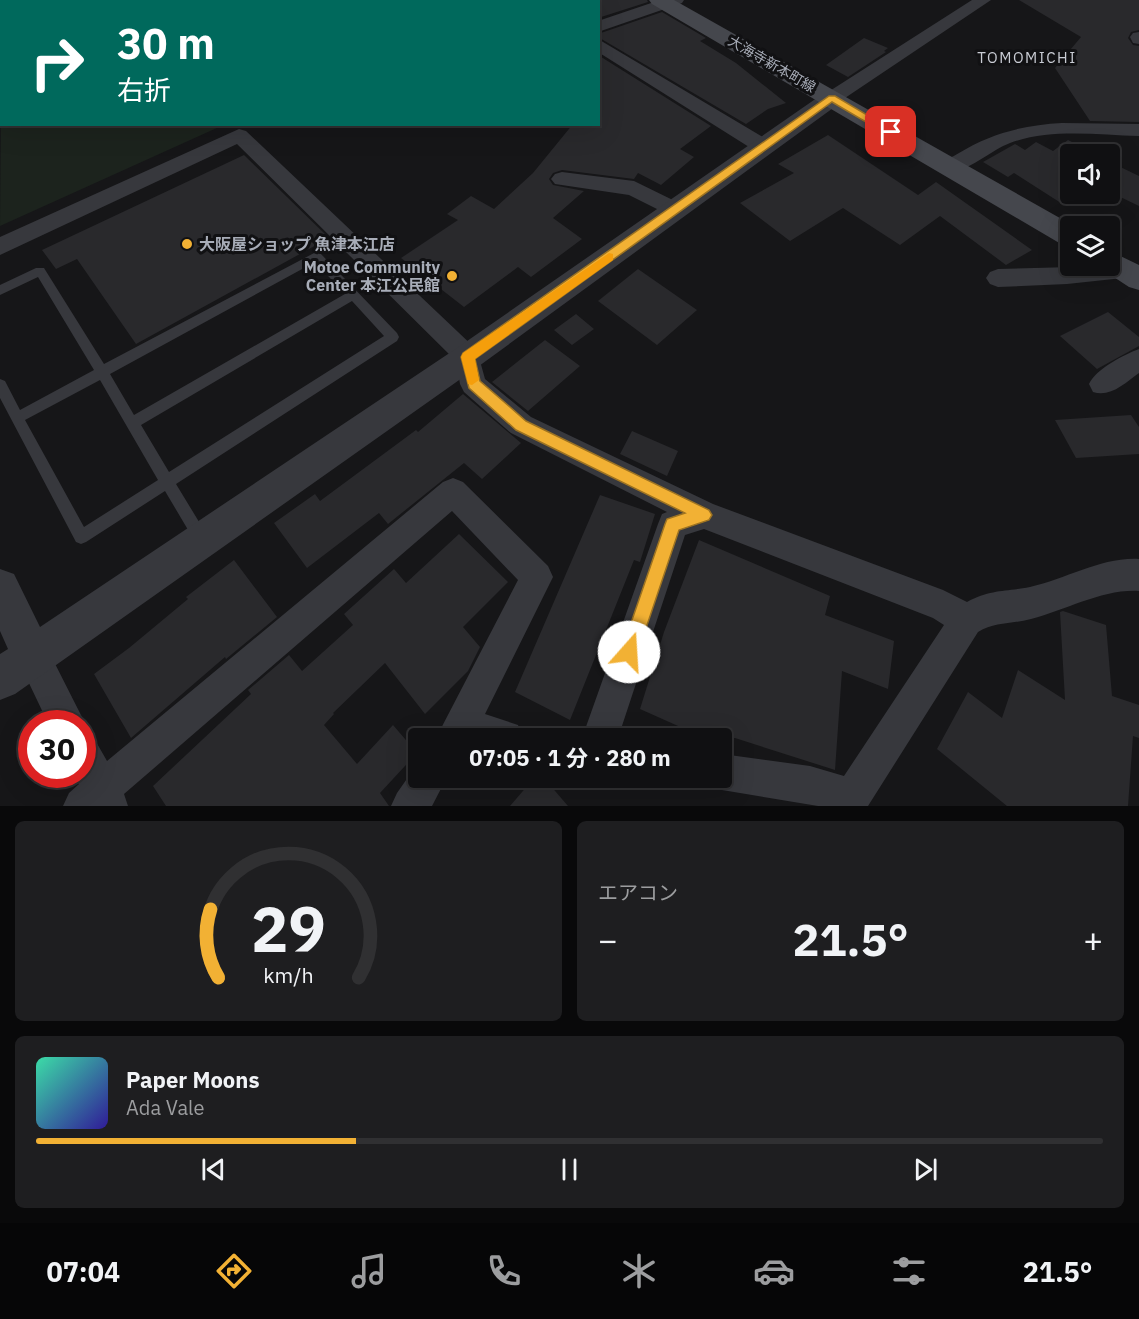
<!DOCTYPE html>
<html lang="ja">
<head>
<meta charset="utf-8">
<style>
	:root { --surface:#101012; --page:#1e1e20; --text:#f1f3f6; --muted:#9c9d9f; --line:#303032; --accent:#f2b134 }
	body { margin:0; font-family:"IBM Plex Sans","Noto Sans JP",sans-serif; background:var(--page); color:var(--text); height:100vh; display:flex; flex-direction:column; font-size:22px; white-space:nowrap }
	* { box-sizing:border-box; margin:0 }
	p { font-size:20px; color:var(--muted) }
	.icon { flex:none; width:33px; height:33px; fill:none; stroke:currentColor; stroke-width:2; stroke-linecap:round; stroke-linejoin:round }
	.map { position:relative; height:806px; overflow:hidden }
	.sheet { display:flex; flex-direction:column; gap:15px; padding:15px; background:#09090a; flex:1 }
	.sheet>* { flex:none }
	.top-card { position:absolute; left:0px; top:0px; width:600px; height:126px; box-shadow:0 6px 24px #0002,0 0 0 2px var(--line); background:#00695c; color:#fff; overflow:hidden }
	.buttons { position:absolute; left:1060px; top:144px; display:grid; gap:12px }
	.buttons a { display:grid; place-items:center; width:60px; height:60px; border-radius:6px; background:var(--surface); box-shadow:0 6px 24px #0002,0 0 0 2px var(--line); font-size:30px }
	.speed { position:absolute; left:18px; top:710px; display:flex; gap:12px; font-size:30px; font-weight:700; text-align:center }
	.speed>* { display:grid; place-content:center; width:78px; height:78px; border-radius:50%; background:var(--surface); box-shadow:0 6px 24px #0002,0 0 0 2px var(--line); line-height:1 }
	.speed .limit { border:9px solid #d22; background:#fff; color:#111 }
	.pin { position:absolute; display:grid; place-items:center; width:51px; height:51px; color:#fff; margin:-26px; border-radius:12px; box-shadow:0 3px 9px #0006 }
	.me { position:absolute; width:66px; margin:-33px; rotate:19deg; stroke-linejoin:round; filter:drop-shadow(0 0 4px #0008) }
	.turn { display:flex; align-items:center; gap:21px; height:126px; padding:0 18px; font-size:27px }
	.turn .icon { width:78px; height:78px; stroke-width:2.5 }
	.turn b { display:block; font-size:42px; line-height:51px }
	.big { font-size:45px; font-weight:700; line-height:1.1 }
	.sheet .card { flex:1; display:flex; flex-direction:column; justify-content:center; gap:9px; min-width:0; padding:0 21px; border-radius:9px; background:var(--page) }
	.sheet .dial { align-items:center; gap:0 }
	.dial svg { height:156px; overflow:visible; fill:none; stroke:var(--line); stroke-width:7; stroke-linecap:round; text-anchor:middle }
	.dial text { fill:var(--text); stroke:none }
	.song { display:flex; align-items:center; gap:18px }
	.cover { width:72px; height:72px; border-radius:9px; background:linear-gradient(135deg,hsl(160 70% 55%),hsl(250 70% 35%)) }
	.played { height:6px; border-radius:3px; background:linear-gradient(90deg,var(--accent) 30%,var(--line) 30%) }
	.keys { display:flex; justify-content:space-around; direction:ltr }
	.heat { display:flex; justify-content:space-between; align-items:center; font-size:33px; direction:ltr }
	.sheet .tiles { flex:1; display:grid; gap:15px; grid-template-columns:1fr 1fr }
	.card:last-child { grid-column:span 2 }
	.trip { position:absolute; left:408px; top:728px; width:324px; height:60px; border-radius:6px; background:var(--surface); box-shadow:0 6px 24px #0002,0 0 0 2px var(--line); font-weight:700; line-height:60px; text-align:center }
	.menu { display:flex; height:96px; justify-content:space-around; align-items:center; background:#060607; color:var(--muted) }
	.menu .icon { width:42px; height:42px }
	.menu .current { color:var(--accent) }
	.menu b { font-size:27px; color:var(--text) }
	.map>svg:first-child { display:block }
	.green { fill:#1c231d }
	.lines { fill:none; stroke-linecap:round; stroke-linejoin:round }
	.river { fill:#2c353c; fill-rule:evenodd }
	.building { fill:#29292c }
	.service { fill:#37383d; fill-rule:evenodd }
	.minor { fill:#37383d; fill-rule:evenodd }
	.tertiary { fill:#37383d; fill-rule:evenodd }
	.secondary { fill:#45474d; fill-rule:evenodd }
	.route { fill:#f2b134; stroke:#9d7322; stroke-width:1.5 }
	.slow { fill:#f59e0b }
	.poi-dot { fill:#f2b134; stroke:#111113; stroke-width:2 }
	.labels { text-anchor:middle; stroke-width:6; stroke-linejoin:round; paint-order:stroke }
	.far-street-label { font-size:14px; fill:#a8adb8; stroke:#111113 }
	.far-neighbourhood-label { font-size:15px; letter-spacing:1.5px; fill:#c9ccd4; stroke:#111113 }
	.poi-label { font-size:16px; font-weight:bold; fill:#a8adb8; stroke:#111113; text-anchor:start }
</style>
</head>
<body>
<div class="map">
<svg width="1139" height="806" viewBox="0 0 1139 806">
	<rect width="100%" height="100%" fill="#161618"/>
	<path class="green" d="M1,108L2,124H218L219,127L0,226Z"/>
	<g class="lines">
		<path class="river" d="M95,0H134L94,2Z
			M0,21H2V41H0Z"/>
	</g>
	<path class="building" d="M598,0H647L648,2L598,18Z
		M1019,0H1139V30L1131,32L1128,38L1133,45L1139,46V122L1090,121L1055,68L1081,37Z
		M662,12L706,38L700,41L736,63L786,103L768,109L746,124L598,37V34Z
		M864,38L888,48L884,51L886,52L848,77L826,65Z
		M598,55L711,126L680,149L694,157L661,185L638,173L634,179L562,170L553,173L549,179L553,185L584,191L553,218L582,239L531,277L518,267L464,307L401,258L458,220L447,214L471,196L494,209L533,173L573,124H598Z
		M828,135L918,195L936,182L1032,250L1006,265L940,216L900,245L843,208L790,241L740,203L794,173L778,164Z
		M1068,140L1096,154H1071V194H1083L1064,205L1014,173L1008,177L983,162L1015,144L1025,150L1036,142L1053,151Z
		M244,155L329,238L136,344L77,259L56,269L42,250Z
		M1110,162L1139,176V206L1110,192Z
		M638,269L697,310L657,345L598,301Z
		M1108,312L1139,337V346L1097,369L1060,336Z
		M576,314L594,329L572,345L554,330Z
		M545,340L580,366L528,411L492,382Z
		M463,394L521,443L482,479L464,463L388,524L379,513L307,568L274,523L315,494L320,501L416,430L418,432Z
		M1131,415L1139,427V454L1076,458L1055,420Z
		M632,431L678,451L667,476L620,454Z
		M600,495L655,514L640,562L634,560L570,720L515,692Z
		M459,534L508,582L463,627L480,647L468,671L425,714L385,663L333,713L334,714L324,725L357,764L393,725L417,753L380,793L389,806H166L153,786L251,694L248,690L289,655L302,671L353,625L344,614L394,569L406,583Z
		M699,540L830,596L825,615L894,641L888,689L842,671L835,770L735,738H705L640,709L664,632Z
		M234,560L277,617L226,659L225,657L131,738L94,674L129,648L188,599L186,597Z
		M1063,611L1106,625L1112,696L1139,705V738L1133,736L1128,806H1007L937,749L968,692L1002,718L1018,670L1065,700L1060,612Z
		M535,777H543L568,806H510Z"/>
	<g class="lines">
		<path class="service" d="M316,252L320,253L397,333L399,337L397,341L176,484L207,535L210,540L207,545L202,547L197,545L165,491L86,542L81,544L76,542L0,398V379L5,381L20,410L94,370L38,277L0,295V285L36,268H44L104,364ZM315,262L345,294L134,415L110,374ZM352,301L384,336L169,472L141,425ZM100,380L158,480L84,527L25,420Z"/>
		<path class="minor" d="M660,0H684L682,3L598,32V21Z
			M972,0H991L839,102H825L823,98L825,94Z
			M1139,32V44L1133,43L1130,37L1133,33Z
			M598,39L771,142L774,147L771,152L764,153L757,152L598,52Z
			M1062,123L1139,124V136C1098,135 1050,128 1010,143C991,150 961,177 944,172L941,167C945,160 952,157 959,153C991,133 1025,125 1062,123Z
			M239,129L246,131L477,350L485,379L531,417L713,504L943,590L967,602C991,589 1005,592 1030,587C1067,579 1101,557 1139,559V591C1102,589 1067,610 1031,619C1012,624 995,622 978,632L868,806H818L722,790L709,785L706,777H722V754L810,766L844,776L944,625L933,618L704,529L685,535L618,738H582L658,524L662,514L667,512L511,433L464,392L460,384L456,361L237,144L0,255V237Z
			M562,172L634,181L683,205L686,210L683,215L675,218L629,195L555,184L551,179L555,174Z
			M1123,260L1131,263L1135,269L1131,275L1123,278L1067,284L998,287L990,284L986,278L990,272L998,269L1110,266V262Z
			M1139,349V373C1125,383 1110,398 1093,392L1089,384C1096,369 1123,355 1139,349Z
			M453,478L463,482L548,566L553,577L485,714L518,725L523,738H436L518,580L452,511L124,794L128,806H63L69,793L79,784L73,774H82V735L95,740L107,761L443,482Z
			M33,639L45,644L85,723L82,728V723H48L16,656L21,644Z
			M418,763V777H447L432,806H391L397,793Z"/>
		<path class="tertiary" d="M832,91L840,93L844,98L840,103L479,366L15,694L0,700V654L8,649L0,631V569L14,574L40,627L457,348L824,93Z"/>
		<path class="secondary" d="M41,0H67L40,2Z
			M649,0H674L1074,226H1071V247L1061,244L652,4Z
			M0,6H2V18H0Z
			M1110,251L1139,265V290L1129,287L1100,268L1098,266H1110Z"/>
	</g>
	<path class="route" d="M829,96H835L896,132L888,135L832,102L475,359L480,381L526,421L709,510L712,515L709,520L679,530L638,652L635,659L629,661L623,659L621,652L665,524L667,519L685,513L516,430L469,388L461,357L463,353Z"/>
	<path class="slow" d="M609,253L613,254V260L475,359L479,380L472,385L468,384L461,357L463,353Z"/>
	<g class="poi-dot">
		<circle cx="187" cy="244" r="6"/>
		<circle cx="452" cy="276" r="6"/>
	</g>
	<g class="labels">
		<g class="far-street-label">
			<text transform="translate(772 64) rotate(30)" y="5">大海寺新本町線</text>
		</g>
		<g class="far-neighbourhood-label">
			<text x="1027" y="63">TOMOMICHI</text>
		</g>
		<g class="poi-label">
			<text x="199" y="250">大阪屋ショップ 魚津本江店</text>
			<text x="440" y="273" text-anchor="end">Motoe Community<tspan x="440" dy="18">Center 本江公民館</tspan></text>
		</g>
	</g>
</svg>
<div class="buttons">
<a><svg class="icon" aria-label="sound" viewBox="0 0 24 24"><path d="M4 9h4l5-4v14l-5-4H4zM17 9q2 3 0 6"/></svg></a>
<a><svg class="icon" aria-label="layers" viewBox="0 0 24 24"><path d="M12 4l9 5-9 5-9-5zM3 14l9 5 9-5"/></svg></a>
</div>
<div class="speed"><div class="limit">30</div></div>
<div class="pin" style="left:891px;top:132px;background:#d93025"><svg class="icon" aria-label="arrive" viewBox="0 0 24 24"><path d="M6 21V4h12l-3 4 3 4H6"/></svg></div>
<svg class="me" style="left:629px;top:652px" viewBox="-20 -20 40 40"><circle r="19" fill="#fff"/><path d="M0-13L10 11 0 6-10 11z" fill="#f2b134"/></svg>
<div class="trip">07:05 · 1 分 · 280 m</div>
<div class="top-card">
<div class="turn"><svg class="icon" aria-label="right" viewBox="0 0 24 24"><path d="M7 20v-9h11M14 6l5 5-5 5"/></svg><div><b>30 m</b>右折</div></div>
</div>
</div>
<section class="sheet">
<div class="tiles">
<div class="card dial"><svg viewBox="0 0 100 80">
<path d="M14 69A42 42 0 1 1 86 69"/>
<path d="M14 69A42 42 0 0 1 10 34" stroke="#f2b134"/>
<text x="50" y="56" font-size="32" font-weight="700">29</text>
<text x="50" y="72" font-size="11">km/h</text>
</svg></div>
<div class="card"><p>エアコン</p>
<div class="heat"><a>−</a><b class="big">21.5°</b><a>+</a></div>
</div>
<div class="card">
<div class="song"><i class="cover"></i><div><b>Paper Moons</b><p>Ada Vale</p></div></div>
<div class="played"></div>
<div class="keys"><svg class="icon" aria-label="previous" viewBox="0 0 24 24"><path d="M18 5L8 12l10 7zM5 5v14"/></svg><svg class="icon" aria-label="pause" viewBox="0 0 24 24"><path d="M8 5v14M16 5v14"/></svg><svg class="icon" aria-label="next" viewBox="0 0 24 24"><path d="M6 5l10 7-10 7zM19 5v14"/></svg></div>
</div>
</div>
</section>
<nav class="menu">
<b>07:04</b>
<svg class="icon current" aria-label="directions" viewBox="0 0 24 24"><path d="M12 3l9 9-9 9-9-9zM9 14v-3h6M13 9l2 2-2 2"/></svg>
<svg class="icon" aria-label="music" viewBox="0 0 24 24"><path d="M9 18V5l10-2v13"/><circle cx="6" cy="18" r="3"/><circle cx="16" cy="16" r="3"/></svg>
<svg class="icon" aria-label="phone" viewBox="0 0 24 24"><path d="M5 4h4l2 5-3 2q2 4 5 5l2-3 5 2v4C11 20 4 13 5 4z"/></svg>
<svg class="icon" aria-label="climate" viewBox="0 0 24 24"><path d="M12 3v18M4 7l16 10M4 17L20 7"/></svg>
<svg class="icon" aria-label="car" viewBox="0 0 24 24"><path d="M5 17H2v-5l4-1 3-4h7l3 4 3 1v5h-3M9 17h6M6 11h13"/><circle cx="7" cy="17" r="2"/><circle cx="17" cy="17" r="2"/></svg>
<svg class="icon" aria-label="filters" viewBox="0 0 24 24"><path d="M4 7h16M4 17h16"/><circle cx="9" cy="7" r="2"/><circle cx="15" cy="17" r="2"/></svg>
<b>21.5°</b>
</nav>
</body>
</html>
